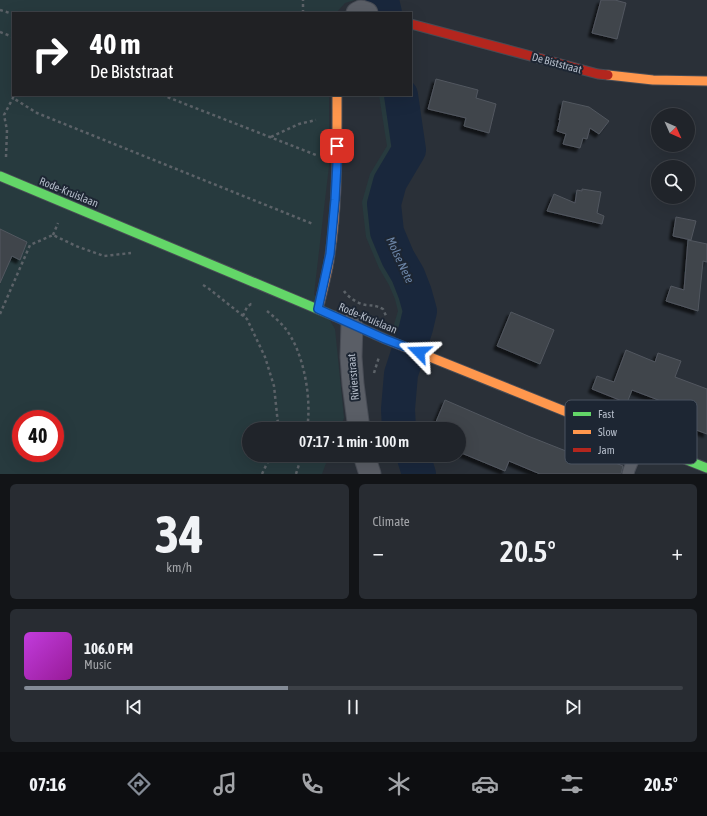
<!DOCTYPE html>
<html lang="en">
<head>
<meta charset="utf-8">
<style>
	:root { --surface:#20242a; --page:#282c32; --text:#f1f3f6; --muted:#a2a4a8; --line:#3d4147; --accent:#848b96 }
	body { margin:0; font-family:"Asap Condensed",sans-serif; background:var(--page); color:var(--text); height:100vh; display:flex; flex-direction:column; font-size:15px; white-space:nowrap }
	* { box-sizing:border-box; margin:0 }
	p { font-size:13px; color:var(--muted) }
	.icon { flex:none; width:22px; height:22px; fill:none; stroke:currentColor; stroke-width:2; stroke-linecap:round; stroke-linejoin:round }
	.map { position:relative; height:474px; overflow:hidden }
	.sheet { display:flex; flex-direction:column; gap:10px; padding:10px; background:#121417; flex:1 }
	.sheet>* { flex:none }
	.top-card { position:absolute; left:12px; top:12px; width:400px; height:84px; border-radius:0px; box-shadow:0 4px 16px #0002,0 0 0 1px var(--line); background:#202124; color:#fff; overflow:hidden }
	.needle { width:26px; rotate:135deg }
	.fabs { position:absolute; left:651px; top:108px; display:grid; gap:8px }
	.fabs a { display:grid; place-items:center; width:44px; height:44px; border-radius:50%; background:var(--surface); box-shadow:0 4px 16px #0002,0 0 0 1px var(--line); font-size:20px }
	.speed { position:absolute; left:12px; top:410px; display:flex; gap:8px; font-size:20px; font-weight:700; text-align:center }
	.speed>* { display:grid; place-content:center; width:52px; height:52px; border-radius:50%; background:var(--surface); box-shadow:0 4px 16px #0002,0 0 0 1px var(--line); line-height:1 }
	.speed .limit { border:6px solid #d22; background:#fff; color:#111 }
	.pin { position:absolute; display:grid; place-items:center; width:34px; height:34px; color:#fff; margin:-17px; border-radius:8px; box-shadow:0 2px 6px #0006 }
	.me { position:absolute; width:44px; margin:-22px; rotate:292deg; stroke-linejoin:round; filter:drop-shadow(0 0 3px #0008) }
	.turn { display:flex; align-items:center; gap:14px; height:84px; padding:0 12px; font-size:18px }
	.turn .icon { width:52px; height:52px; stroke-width:2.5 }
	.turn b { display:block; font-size:28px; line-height:34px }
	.big { font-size:30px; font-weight:600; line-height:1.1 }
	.sheet .widget { flex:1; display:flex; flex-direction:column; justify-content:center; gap:6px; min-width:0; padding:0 14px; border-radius:6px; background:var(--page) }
	.sheet .dial { align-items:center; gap:0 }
	.dial b { font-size:52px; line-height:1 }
	.song { display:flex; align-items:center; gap:12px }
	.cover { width:48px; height:48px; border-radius:6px; background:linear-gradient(135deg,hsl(290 70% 55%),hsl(300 70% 35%)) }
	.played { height:4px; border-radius:2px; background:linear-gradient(90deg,var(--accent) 40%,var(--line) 40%) }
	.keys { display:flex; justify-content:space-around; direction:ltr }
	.heat { display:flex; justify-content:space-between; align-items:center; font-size:22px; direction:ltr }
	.sheet .tiles { flex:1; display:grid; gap:10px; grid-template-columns:1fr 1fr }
	.widget:last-child { grid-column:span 2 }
	.trip { position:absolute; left:242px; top:422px; width:224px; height:40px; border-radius:20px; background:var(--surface); box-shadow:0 4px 16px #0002,0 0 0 1px var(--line); font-weight:600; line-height:40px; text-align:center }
	.menu { display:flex; height:64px; justify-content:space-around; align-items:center; background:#0d0e11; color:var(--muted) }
	.menu .icon { width:28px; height:28px }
	.menu .on { color:var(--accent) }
	.menu b { font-size:18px; color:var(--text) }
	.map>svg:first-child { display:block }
	.green { fill:#273a3e; fill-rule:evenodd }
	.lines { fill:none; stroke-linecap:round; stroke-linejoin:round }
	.river { stroke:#19273c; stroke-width:34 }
	.building { fill:#3f444c; stroke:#52575f; filter:url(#shadow) }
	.lane-casing { stroke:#484c55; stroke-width:13 }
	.street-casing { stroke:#484c55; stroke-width:23 }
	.fast-casing { stroke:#484c55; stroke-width:11 }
	.slow-casing { stroke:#484c55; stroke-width:11 }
	.jam-casing { stroke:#484c55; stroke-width:11 }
	.path { stroke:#5c6268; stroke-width:2.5; stroke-dasharray:3 3; stroke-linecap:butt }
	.lane { stroke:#5a5e66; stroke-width:11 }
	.street { stroke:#5a5e66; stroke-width:21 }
	.fast { stroke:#63d668; stroke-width:9 }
	.slow { stroke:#ff974d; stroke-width:9 }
	.jam { stroke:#b3261e; stroke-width:9 }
	.route-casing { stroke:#114b97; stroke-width:10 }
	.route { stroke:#1a73e8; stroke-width:7 }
	.labels { text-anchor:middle; stroke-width:4; stroke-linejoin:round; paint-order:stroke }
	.street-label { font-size:11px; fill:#b4bcc9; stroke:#1d2633 }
	.water-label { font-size:12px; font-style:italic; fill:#6d86a8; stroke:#1d2633 }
	.key { fill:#1d2633; stroke:#4a5360; stroke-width:1 }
	.key-label { font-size:11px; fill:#b4bcc9 }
</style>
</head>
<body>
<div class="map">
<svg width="707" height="474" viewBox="0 0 707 474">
	<defs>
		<filter id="shadow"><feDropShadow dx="-3.5" dy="3.5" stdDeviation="1" flood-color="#0009"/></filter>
	</defs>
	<rect width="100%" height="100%" fill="#2a3038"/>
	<path class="green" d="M0,0H378L376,6L355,0L345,3L336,13H13V95H329V166L314,294L335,329L344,418L340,429H249V455H329L322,474H0ZM21,419H55V453H21Z
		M379,95H401L409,150L390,182L384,204L387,232L398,258L408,275L415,293L420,311L413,338L392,331L398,311L395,299L389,285L379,268L366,237L362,202L370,174L387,146Z"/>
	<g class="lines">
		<path class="river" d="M382,0L385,13
			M399,429L398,409L401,374L416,328L420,311L415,293L408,275L398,258L387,232L384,204L390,182L409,150L401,95
			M413,455L419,474"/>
	</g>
	<path class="building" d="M601,0H615L626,3L617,39L592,33Z
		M436,79L478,90L476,98L496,104L489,133L464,126L466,118L428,109Z
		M563,101L589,107L609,121L599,134L590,128L587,139L583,138L580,148L563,144L566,134L557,131L560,120H559Z
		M582,189L601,192L597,213L604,216L602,224L547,211L554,194L575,203L577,190L582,191Z
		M676,217L696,221L691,240L673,236Z
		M0,229L27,242L20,260L12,256L0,283Z
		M688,240L707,244V262L703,261L698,311L666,301L671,286L684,290Z
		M511,312L554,330L540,364L497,346Z
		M626,350L655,362L658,353L681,361L675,377L707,389V434L656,415L661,401L632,390L627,403L592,389L597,376L614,382Z
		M445,400L528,436L571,453L573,446L623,466L621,474H540L509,461L505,471L459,452V429H433Z"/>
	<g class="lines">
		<g class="lane-casing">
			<path id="lane" d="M628,474L629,470L641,441"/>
		</g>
		<g class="street-casing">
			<path id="street" d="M357,13L361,11L367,13
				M352,324L351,357L353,384L359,429
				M364,455L370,474"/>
		</g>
		<g class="fast-casing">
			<path id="fast" d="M0,176L334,316
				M629,437L707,468"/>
		</g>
		<g class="slow-casing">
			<path id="slow" d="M608,75L653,80L707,81
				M318,309C322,295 325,281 328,267C338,211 337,152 337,95
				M334,316L385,339L629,437"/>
		</g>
		<g class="jam-casing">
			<path id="jam" d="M411,24L598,74L608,75"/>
		</g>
		<path class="path" d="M0,10L13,14
			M303,13V0
			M0,32L13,37
			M13,95V98L37,113L313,224
			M162,95L316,155
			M271,137L299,124L316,120
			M6,157L7,130L4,115L13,98
			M53,235L58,223
			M203,285L208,288L247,319L265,357L274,386L278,424L277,429
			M344,291C348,297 358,304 366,305C374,306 375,305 383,309L387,318
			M267,311C273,316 280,322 285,328C304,352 312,399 307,429
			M0,314L30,245L53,235L76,246L104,256L131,253
			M243,316L247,307L251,304L253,305
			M374,373L379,357
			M262,474L271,455
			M296,474L302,455"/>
		<use href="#lane" class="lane"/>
		<use href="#street" class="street"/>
		<use href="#fast" class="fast"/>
		<use href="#slow" class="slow"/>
		<use href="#jam" class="jam"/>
	</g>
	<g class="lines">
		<g class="route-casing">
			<path id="route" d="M337,146V163L335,200L330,254L318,309L385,339L419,352"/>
		</g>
		<use href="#route" class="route"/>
	</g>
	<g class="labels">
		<g class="street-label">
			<text transform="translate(557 63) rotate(15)" y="4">De Biststraat</text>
			<text transform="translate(69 192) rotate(22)" y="4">Rode-Kruislaan</text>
			<text transform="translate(368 318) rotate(23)" y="4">Rode-Kruislaan</text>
			<text transform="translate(353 377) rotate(-95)" y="4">Rivierstraat</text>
		</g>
		<g class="water-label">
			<text transform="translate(400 260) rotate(65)" y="4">Molse Nete</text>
		</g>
	</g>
	<rect x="565" y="400" width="132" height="64" rx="6" class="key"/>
	<rect x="573" y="412" width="18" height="4" fill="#63d668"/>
	<rect x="573" y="430" width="18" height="4" fill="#ff974d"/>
	<rect x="573" y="448" width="18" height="4" fill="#b3261e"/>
	<g class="key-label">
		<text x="598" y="418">Fast</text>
		<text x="598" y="436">Slow</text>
		<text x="598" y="454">Jam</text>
	</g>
</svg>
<div class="fabs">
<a><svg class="needle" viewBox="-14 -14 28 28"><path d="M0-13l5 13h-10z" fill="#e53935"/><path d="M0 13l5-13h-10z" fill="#a2a4a8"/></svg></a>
<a><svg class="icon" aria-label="search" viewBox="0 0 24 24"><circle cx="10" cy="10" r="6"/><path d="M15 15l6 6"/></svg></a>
</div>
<div class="speed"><div class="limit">40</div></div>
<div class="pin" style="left:337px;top:146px;background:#d93025"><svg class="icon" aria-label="arrive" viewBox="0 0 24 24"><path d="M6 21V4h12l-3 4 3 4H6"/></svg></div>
<svg class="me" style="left:419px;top:352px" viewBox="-20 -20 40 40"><path d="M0-17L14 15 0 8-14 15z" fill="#1a73e8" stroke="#fff" stroke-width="4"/></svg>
<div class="trip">07:17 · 1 min · 100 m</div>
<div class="top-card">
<div class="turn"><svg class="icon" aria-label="right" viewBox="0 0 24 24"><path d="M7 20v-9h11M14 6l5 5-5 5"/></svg><div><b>40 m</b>De Biststraat</div></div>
</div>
</div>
<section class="sheet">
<div class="tiles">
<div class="widget dial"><b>34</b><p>km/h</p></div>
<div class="widget"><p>Climate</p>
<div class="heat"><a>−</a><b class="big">20.5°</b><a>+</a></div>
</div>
<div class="widget">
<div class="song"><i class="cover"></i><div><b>106.0 FM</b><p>Music</p></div></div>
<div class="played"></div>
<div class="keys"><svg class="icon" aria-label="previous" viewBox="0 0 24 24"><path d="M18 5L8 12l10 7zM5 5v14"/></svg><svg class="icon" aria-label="pause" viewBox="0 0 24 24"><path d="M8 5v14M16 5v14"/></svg><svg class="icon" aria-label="next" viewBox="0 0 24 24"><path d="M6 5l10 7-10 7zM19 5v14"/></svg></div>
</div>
</div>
</section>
<nav class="menu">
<b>07:16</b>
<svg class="icon on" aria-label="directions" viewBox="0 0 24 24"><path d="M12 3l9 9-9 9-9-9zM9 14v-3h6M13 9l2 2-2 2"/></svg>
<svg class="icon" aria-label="music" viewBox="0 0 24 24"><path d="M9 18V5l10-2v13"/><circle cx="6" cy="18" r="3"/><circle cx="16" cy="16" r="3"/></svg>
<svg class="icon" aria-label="phone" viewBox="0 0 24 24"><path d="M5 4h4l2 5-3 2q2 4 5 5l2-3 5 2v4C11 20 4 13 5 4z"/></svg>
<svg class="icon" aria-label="climate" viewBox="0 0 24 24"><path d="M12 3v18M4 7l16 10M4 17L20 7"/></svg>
<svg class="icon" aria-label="car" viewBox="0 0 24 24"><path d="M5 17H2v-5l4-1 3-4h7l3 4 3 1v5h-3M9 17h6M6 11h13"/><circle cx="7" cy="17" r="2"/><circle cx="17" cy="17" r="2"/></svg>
<svg class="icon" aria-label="filters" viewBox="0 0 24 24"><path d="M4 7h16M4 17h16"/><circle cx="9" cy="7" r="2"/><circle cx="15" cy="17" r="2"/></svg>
<b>20.5°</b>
</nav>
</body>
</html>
